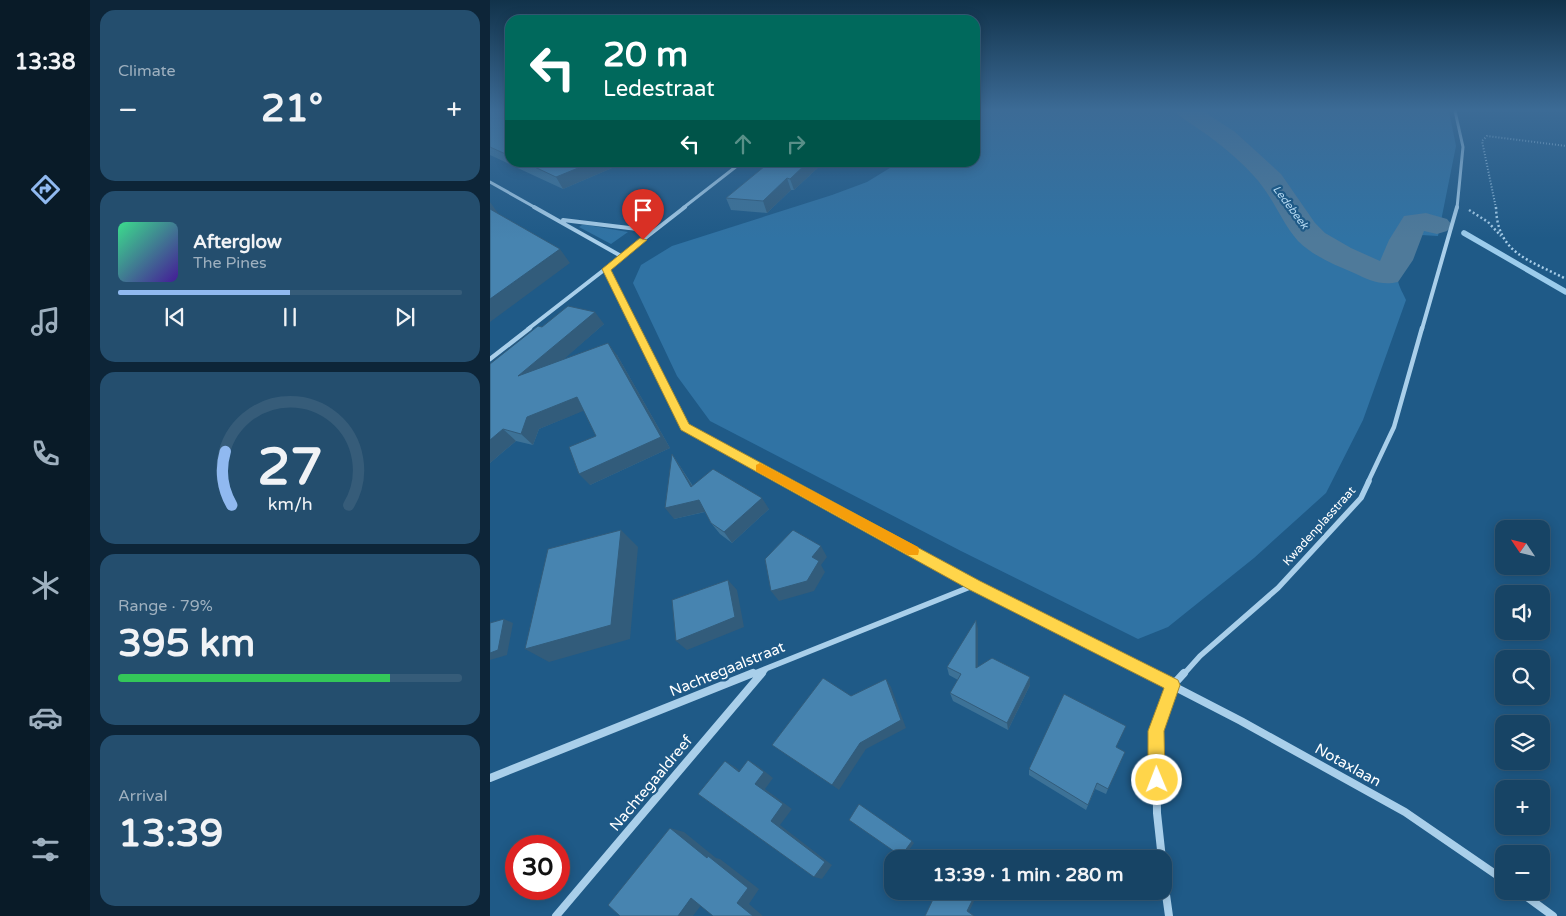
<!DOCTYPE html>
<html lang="en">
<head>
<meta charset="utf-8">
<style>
	:root { --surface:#174465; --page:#244e6e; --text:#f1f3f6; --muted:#9eb0bf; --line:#365c79; --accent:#90b9f0 }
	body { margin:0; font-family:"Varela Round",sans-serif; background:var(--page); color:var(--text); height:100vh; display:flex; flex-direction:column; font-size:19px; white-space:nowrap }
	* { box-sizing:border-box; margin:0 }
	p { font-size:16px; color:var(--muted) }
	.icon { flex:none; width:28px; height:28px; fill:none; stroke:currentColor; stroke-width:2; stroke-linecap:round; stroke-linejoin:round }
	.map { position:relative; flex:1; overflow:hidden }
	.details { display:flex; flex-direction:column; gap:10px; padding:10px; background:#0d2538; width:400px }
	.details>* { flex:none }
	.hud { position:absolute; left:15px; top:15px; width:475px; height:152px; border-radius:15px; box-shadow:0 2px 12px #0003,0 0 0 1px var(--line); background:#00695c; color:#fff; overflow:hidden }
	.needle { width:32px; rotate:305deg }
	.buttons { position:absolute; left:1005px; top:520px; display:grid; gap:10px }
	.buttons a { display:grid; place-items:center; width:55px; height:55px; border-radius:10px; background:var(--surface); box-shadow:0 2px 12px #0003,0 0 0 1px var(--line); font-size:25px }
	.speed { position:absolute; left:15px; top:835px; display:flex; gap:10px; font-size:25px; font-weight:700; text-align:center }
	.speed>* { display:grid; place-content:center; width:65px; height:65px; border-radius:50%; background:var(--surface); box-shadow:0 2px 12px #0003,0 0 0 1px var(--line); line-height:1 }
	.speed .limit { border:8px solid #d22; background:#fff; color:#111 }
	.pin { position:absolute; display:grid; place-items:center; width:42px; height:42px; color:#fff; margin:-51px -21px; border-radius:50% 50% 50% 0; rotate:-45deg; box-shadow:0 0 5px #0007 }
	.pin .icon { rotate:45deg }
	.me { position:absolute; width:55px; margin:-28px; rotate:359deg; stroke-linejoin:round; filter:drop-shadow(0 0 4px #0008) }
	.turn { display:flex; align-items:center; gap:18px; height:105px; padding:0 15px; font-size:22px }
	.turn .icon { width:65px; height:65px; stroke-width:2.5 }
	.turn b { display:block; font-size:35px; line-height:42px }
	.lanes { display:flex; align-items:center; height:48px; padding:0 15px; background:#0003; justify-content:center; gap:25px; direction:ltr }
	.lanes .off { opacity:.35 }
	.big { font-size:38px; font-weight:800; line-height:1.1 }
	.details .widget { flex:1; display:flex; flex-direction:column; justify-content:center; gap:8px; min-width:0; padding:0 18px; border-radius:15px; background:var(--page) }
	.details .dial { align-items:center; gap:0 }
	.dial svg { height:130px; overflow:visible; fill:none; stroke:var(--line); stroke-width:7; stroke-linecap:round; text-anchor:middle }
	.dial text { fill:var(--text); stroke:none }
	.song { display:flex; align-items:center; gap:15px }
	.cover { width:60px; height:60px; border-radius:8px; background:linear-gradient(135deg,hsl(150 70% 55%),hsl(260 70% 35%)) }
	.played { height:5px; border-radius:2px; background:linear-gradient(90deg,var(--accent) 50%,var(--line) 50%) }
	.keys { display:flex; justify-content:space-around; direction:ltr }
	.heat { display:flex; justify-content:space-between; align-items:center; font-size:28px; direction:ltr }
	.charge { height:8px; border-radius:4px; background:linear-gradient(90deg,#34c759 79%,var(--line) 0) }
	.trip { position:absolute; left:394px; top:850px; width:288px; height:50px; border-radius:15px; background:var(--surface); box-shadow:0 2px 12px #0003,0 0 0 1px var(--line); font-weight:800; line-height:50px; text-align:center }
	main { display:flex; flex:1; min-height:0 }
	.menu { display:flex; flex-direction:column; width:90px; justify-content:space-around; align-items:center; background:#091b28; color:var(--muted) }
	.menu .icon { width:35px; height:35px }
	.menu .current { color:var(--accent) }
	.menu b { font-size:22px; color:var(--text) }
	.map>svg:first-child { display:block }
	.green { fill:#3073a4 }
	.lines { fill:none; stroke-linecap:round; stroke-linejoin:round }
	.stream { stroke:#9cccec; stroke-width:5.5 }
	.river { fill:#4f7a9a; fill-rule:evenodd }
	.path-far1 { stroke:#a9cfea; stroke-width:2; stroke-dasharray:1 2; stroke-linecap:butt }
	.path { stroke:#a9cfea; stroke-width:2.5; stroke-dasharray:2 2.5; stroke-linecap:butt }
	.street-far4 { stroke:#a9cfea; stroke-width:3 }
	.street-far3 { stroke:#a9cfea; stroke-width:4 }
	.street-far2 { stroke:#a9cfea; stroke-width:4.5 }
	.street-far1 { stroke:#a9cfea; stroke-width:5.5 }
	.street { stroke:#a9cfea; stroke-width:8 }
	.wall { fill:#3d7297 }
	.shaded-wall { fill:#325c7b }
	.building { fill:#4784b0; stroke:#325c7b }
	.route { fill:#ffd54a; stroke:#a68a30 }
	.slow { fill:#f59e0b }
	.labels { text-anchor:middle; stroke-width:4.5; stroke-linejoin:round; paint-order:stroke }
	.far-water-label { font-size:11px; font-style:italic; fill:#b4d9f2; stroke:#1f5a87 }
	.street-label { font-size:12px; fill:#fff; stroke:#1f5a87 }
	.near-street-label { font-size:15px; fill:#fff; stroke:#1f5a87 }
</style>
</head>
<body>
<main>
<nav class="menu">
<b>13:38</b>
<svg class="icon current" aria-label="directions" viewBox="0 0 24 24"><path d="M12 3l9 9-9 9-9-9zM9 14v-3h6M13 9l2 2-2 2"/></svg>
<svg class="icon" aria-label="music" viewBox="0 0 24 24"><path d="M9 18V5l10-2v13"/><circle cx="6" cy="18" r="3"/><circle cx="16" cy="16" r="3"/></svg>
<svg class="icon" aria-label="phone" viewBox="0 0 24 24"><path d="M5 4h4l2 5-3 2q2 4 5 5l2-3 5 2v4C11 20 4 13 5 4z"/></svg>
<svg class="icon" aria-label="climate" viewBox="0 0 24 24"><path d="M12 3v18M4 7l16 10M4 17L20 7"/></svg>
<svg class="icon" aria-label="car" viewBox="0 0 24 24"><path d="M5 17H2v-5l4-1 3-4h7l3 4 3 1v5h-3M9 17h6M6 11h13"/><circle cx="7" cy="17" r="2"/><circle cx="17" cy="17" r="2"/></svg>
<svg class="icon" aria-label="filters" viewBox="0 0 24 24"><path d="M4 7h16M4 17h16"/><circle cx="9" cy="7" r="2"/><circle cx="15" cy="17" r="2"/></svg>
</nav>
<section class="details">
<div class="widget"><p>Climate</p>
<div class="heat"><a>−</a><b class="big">21°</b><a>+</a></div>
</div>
<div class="widget">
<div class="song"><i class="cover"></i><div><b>Afterglow</b><p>The Pines</p></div></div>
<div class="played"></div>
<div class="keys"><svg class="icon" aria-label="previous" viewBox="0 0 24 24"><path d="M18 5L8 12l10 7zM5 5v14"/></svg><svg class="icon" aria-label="pause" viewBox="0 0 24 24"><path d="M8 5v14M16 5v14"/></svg><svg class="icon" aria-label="next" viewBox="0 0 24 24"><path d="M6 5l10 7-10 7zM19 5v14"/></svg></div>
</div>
<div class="widget dial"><svg viewBox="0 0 100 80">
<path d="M14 69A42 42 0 1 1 86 69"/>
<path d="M14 69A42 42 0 0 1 10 36" stroke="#90b9f0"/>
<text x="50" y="56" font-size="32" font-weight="700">27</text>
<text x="50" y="72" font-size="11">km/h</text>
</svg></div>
<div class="widget"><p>Range · 79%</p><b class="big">395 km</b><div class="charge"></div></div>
<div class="widget"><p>Arrival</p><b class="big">13:39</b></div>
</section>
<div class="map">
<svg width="1076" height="916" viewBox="0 0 1076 916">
	<rect width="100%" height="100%" fill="#1f5a87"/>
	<path class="green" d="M485,111H959L966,146L948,236L931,235C921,247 907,265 908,281C909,287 914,295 916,300L873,420L836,493L764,558L678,627L648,639L471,551L220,421L187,376L143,283L151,265L182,246L342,195L377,182L408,163L485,162Z
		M92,225H97L138,232L121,244L89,227Z"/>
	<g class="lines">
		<path class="stream" d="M974,233L1076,292"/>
		<path class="river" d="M686,111H713L745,132L791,174L825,223L835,233L861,248L890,261L899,240L914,216L936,213L957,219L962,225L957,231L947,234L934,231L923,260L908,282C891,286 879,280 864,273C845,265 823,256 808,241C791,222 783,196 763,175C742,152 716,133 689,116Z"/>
		<path class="path-far1" d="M1006,208L992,141L997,136L1076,146"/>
		<path class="path" d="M1006,207C1007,254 1040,260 1076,279
			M979,210L998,222L1011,236"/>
		<path class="street-far4" d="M965,111L973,147L967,208
			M0,182L46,208
			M193,208L252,162"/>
		<path class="street-far3" d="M44,207L131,256
			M73,220L164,231
			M116,269L146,329
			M38,329L195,207
			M932,329L967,207"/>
		<path class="street-far2" d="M146,328L195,427L296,482
			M0,359L40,328
			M878,482L904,427L932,328"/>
		<path class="street-far1" d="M294,481L485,585L660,675
			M260,675L485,585
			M271,675L276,669
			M693,675L710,656L788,588L871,498L879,481"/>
		<path class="street" d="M658,673L751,721L915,812L1014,880
			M0,778L263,673
			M672,859L667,813L666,731L683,685L694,673
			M672,866L679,916
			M1029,891L1063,916
			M66,916L272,673"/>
	</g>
	<path class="wall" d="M0,111H20V162H136L73,189L0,155Z
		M334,162L304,190H301L277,213L241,210L236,198L272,169L271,166Z
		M114,324L72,360L127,355L180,448L100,485L106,436L94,410L49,429L43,445L26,441L0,463V364L52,327Z
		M182,454L190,466L203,486L279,509L242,543L230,534L221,523L215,512L184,519Z
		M488,628V667L540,677V685L518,730L463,701L460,693L468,680L459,675L457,667Z
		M626,747L618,789L616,794L605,789L596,810L539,775V769Z"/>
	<path class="shaded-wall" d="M103,162H136L73,189L66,177Z
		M318,162H334L304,190L300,179Z
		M297,178L301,190L277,213L273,201Z
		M0,202L8,213L0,214Z
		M70,249L80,263L0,322V299Z
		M105,312L114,324L40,389L28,376Z
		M118,343L127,355L180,448L100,485L89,474L171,437Z
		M87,397L98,409L49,429L43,445L31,434L37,417Z
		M13,429L26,441L0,463V440Z
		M182,454L190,466L210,499L201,487Z
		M272,498L279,509L242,543L234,532Z
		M209,500L218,511L184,519L175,508Z
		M131,530L148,547L140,639L59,662L35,649Z
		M331,546L337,557L331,565L335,572L324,591L289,601L281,591L322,557Z
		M238,580L247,590L254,627L197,650L186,641Z
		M14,619L23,623L17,655L0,660V653Z
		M486,620L488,628V676L486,668Z
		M540,677V685L518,730L517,723Z
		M396,679L401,687L416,728L376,749L349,790L342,785L370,743Z
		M258,760L268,766L283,778L275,789L302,809L290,825L342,865L332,879L324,877L281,821L265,784Z
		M235,761L245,767L259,778L249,772Z
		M180,828L194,832L226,858L230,859L269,889L259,904L273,916H263L247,903L217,858Z
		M422,841L424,843L414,857L411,856Z
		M487,891H489L479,912L485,916H484L477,911Z
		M201,898L215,900L203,916H188Z"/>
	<path class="building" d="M0,111H20V156L0,147Z
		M34,162H103L66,177Z
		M275,162H318L300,179L297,178L273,201L236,198L275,166H271Z
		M0,209L70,249L0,299Z
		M78,306L105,312L28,376L118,343L171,437L89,474L79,447L106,436L87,397L37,417L31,434L13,429L0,440V364L48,326L52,327Z
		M182,454L201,487L223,469L272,498L234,532L221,523L209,500L175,508Z
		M131,530L121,625L35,649L58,549Z
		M303,530L331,546L322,557L329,561L317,581L281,591L275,559Z
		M238,580L245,617L186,641L182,600Z
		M14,619L8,650L0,653V623Z
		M486,620V668L502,658L540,677L517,723L460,693L471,674L457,667Z
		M333,678L361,696L396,679L411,720L370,743L342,785L282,745Z
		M574,694L636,726L626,747L635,752L618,789L607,783L598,805L539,769Z
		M258,760L274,772L265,784L293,804L281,821L335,862L324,877L208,794L235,761L249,772Z
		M369,804L422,841L411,856L359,820Z
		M180,828L217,858L218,856L258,888L247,903L263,916H223L201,898L188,916H130L118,905Z
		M460,850L474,859H455Z
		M484,852L495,859H480Z
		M447,891H487L477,911L484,916H435Z"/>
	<linearGradient id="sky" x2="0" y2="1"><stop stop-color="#11324a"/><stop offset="0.46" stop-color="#3c6b96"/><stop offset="1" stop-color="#3c6b96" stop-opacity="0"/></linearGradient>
	<rect width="1076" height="239" fill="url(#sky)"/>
	<path class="route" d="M150,238L157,240L121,270L199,424L490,581L688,680L690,685L674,731L675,780L672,786L667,788L661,786L658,780V731L674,688L480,590L191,430L112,269Z"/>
	<path class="slow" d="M270,463L428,547L429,551L428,555H418L266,471V465Z"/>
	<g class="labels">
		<g class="far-water-label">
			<text transform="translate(801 207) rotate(53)" y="4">Ledebeek</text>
		</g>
		<g class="street-label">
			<text transform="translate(829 526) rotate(-48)" y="4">Kwadenplasstraat</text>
		</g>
		<g class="near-street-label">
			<text transform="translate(237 669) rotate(-22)" y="5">Nachtegaalstraat</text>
			<text transform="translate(858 765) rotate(29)" y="5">Notaxlaan</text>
			<text transform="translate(161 783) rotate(-50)" y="5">Nachtegaaldreef</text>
		</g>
	</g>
</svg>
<div class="buttons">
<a><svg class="needle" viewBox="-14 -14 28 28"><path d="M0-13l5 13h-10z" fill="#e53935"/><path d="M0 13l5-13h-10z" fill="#9eb0bf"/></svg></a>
<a><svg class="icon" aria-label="sound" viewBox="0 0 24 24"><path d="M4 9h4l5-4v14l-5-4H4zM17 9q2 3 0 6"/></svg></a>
<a><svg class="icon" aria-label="search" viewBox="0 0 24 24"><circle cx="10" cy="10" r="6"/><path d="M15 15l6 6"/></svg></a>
<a><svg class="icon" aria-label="layers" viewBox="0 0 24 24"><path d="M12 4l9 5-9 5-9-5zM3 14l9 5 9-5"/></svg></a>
<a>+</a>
<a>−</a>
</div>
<div class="speed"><div class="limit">30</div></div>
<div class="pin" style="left:153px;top:240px;background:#d93025"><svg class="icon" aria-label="arrive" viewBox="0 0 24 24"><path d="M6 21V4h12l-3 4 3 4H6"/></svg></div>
<svg class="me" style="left:667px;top:780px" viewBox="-20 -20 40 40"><circle r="17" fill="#ffd54a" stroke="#fff" stroke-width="3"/><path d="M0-11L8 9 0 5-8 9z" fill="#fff"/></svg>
<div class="trip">13:39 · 1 min · 280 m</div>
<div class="hud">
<div class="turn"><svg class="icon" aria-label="left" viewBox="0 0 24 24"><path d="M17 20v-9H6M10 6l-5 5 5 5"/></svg><div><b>20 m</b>Ledestraat</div></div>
<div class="lanes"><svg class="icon" aria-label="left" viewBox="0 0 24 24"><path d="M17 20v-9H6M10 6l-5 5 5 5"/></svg><svg class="icon off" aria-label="ahead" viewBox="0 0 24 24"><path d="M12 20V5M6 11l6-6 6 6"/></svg><svg class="icon off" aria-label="right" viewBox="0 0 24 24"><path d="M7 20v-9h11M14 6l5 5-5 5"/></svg></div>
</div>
</div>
</main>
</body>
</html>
